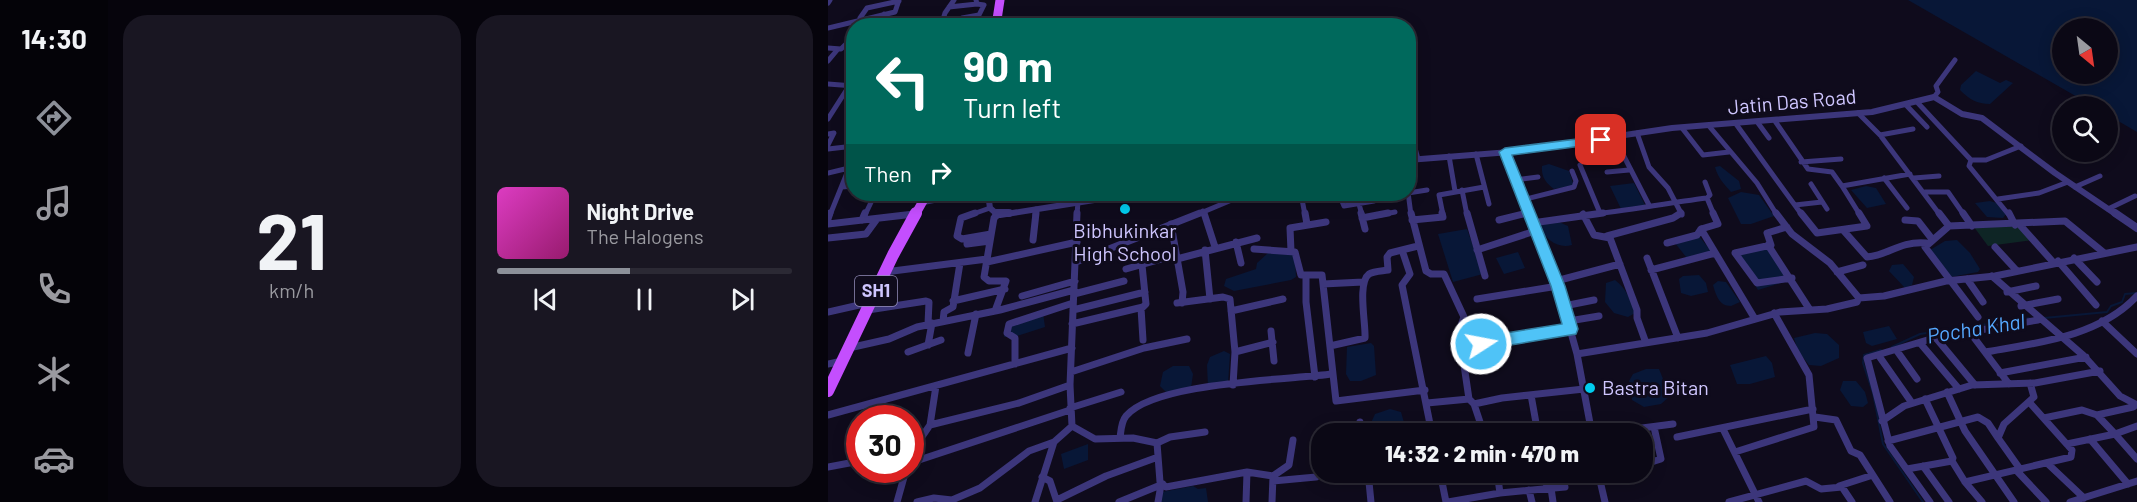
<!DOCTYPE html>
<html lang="en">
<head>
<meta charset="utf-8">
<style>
	:root { --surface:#0b0815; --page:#191622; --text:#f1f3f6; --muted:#9a9aa0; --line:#2b2934; --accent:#8c9099 }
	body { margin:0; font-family:Barlow,sans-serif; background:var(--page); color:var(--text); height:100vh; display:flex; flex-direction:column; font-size:22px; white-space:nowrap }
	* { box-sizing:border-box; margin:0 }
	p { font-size:20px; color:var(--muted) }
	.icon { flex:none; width:33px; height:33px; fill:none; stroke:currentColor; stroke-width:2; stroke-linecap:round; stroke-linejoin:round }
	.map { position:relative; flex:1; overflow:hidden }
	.drawer { display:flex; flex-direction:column; gap:15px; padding:15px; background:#06040c; width:720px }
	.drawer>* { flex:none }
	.hud { position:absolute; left:18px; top:18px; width:570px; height:183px; border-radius:24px; box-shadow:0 3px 15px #0003,0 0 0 2px var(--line); background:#00695c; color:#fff; overflow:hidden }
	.needle { width:39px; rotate:151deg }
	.controls { position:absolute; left:1224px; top:18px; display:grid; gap:12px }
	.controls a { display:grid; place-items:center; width:66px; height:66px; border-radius:50%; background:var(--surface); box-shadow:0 3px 15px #0003,0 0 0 2px var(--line); font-size:30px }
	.speed { position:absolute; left:18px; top:405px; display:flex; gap:12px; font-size:30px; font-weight:700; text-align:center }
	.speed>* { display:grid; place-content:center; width:78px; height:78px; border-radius:50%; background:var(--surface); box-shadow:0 3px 15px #0003,0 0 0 2px var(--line); line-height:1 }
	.speed .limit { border:9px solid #d22; background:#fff; color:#111 }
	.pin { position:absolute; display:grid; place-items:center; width:51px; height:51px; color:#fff; margin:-26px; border-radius:12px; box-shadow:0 3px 9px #0006 }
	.me { position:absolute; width:66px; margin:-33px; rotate:79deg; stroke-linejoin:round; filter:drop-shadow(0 0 4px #0008) }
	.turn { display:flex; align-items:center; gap:21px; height:126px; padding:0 18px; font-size:27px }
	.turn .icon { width:78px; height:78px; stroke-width:2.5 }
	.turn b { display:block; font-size:42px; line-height:51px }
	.then { display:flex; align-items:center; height:57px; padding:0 18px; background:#0003; gap:12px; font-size:22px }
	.drawer .tile { flex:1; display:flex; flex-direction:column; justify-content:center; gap:9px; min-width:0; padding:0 21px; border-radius:24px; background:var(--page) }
	.drawer .dial { align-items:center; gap:0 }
	.dial b { font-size:78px; line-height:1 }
	.song { display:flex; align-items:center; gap:18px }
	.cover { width:72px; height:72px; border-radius:9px; background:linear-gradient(135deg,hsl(310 70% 55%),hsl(320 70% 35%)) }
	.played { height:6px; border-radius:3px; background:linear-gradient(90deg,var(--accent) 45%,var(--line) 45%) }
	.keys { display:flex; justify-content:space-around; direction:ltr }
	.drawer .tiles { flex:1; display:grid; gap:15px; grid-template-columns:repeat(2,1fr) }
	.trip { position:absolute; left:483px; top:423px; width:342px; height:60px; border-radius:24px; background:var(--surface); box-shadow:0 3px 15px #0003,0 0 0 2px var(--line); font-weight:800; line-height:60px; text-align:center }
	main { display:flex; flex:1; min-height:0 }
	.tabs { display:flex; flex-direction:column; width:108px; justify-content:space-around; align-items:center; background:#040308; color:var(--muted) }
	.tabs .icon { width:42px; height:42px }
	.tabs .selected { color:var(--accent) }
	.tabs b { font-size:27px; color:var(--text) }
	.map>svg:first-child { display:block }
	.green { fill:#0e2525 }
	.water { fill:#081737; fill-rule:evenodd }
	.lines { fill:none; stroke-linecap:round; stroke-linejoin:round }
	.stream { stroke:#081737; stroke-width:2 }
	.minor-far1 { stroke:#3c367b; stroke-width:5 }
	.minor { stroke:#3c367b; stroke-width:7 }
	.tertiary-far1 { stroke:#3c367b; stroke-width:6 }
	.tertiary { stroke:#3c367b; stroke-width:8 }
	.primary-far1 { stroke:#c44efe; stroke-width:9 }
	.primary { stroke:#c44efe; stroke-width:12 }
	.route { fill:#4fc3f7; stroke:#337fa1; stroke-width:1.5 }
	.poi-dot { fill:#01cdef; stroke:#0f0b1c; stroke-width:2 }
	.labels { text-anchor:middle; stroke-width:6; stroke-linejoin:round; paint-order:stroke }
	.shield { fill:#0f0b1c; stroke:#958ebb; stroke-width:1.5 }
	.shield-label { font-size:18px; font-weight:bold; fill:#cfc6ff }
	.street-label { font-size:20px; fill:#cfc6ff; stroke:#0f0b1c }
	.poi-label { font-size:20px; fill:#cfc6ff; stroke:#0f0b1c }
	.water-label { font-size:21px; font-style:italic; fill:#55a8fe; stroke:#0f0b1c }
</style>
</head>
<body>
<main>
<nav class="tabs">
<b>14:30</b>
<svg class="icon selected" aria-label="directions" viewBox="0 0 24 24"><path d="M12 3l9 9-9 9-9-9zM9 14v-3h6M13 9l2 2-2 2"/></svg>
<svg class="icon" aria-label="music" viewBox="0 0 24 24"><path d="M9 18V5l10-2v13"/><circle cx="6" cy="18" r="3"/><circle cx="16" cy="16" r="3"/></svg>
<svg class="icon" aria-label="phone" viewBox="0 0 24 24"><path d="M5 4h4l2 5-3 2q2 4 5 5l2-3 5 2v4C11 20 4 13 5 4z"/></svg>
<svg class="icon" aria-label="climate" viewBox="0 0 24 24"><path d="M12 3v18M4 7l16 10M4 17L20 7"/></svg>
<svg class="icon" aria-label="car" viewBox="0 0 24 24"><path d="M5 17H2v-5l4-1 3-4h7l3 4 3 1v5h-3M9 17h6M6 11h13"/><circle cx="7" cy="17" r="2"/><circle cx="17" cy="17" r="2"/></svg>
</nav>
<section class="drawer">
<div class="tiles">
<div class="tile dial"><b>21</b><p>km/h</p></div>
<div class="tile">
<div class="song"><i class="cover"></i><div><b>Night Drive</b><p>The Halogens</p></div></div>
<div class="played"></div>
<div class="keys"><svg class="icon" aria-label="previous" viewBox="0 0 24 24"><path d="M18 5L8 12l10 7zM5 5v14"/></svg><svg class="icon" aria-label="pause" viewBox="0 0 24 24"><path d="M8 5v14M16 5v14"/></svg><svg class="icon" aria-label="next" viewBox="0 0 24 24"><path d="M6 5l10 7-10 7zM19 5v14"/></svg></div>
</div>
</div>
</section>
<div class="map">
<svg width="1309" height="502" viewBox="0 0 1309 502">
	<rect width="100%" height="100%" fill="#0f0b1c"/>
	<path class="green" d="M1194,226L1205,240L1160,246L1146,227Z"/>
	<path class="water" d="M1080,0H1309V132L1280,115V106H1265ZM1234,28H1280V74H1234Z
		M1148,71L1172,83L1178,80L1185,83L1162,104C1149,104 1141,99 1132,90L1133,85Z
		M721,164L741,171L746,186L726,189C718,183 713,177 714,166Z
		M892,166L911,181L913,189L903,192C896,184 890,178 887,167Z
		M806,183L817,205L794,211L782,186Z
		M1038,186L1048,188L1058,204L1039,208L1023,190Z
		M913,192L931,195L946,216L923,224H913L900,198Z
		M1162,201L1172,204L1179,213L1175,218L1159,217L1147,203Z
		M731,222L740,226L744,245C730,249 719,240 711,228L716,223Z
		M639,229L655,274L625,282L610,234Z
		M871,236L886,255L862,262L847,243Z
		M1129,240L1142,253L1152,269L1150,272L1123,277L1102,250L1117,241Z
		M940,248L963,280L930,290L908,256Z
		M690,252L697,268L676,274L668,258Z
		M440,253L467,255L468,277L463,280L406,291L396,286L398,279L428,269L429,263Z
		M1075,264L1086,277L1084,285L1077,288L1061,271L1064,265Z
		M871,275L878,283L880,292L863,296L853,293L851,279L855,276Z
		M787,280C798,288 803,300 807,313L800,317L786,313L777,302L778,283Z
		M890,281L898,282L912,302L903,306C891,306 888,295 885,285Z
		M215,313L217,327L189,336L176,337L177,327Z
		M1061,326L1069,339L1044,346L1038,343L1035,332Z
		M987,333L999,334L1011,345V358L993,366L981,365L970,351L966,338Z
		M543,343L546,346L548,375L533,381H522L518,374L519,347Z
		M396,351L402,354L400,384L380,387L379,365L382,357Z
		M938,356L944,363L947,377L922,384H909L902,365Z
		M345,366H361L365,374L363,388L339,393L332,386L335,372Z
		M818,369H831L842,396L833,404L816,407L804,400L801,381L805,374Z
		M1015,381H1028L1037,392L1040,403L1035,407L1023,406L1012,390Z
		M562,409L573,412L579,433H544L542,425L547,414Z
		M260,444V460L236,469L233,454Z
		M365,486L370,489L378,488L380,502H333L334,492Z"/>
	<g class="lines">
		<path class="stream" d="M1216,318L1279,312L1283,306L1294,302L1297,294L1309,293
			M1064,347L1092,334L1201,318
			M1053,350L1036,355L1035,363L1045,393L1055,444L1095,502"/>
		<path class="minor-far1" d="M0,3L2,0
			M121,7L149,4
			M32,18L39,8L71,1
			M134,18L151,15L156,5L149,4L148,0
			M51,26L56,14
			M113,26L117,13L126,0
			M157,26L169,24
			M0,28L67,12L71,0
			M0,48L13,49L18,44
			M0,61L10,49
			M0,84L26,86
			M1106,97L1110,92L1108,86L1127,60
			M1089,102L1143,160L1141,166L1181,215
			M1078,105L1099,127
			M1030,113L1052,135L1112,215
			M0,119L21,86
			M947,121L980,169L1004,172L1014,186
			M19,122L26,109
			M580,123L590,159
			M930,123L941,138
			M908,124L974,215
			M881,126L929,183L949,215
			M854,128L875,155L901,152
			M809,133L821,167L840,188L854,215
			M0,134L6,133L0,145
			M1052,135L1085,129
			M786,137L821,205
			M0,149L26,146
			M677,152L702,215
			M648,154L661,204
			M621,156L627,191
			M1143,160H1158L1193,146
			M973,162L1013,159
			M752,165L772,213
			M779,172L801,170
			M0,173L21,168L2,215
			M1056,178L1079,208
			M1086,178L1111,176
			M687,180L710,177
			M877,182L882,195L879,198L886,215
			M983,184L999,209
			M14,187L26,186
			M1247,187L1272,176
			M634,190L639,215
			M580,192L583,215
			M1097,192H1120L1136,215
			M580,193L599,190
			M473,194L477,215
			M511,194L516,206L546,201L548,194
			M548,197L577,194
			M1170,199L1211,193L1240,182
			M254,200L256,194
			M694,200L746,187L748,181L744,171
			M93,203L139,194
			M531,204L534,215
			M967,205L994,202
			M1280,209L1307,196
			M375,211L376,215
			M37,215L47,194
			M80,215L86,214
			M142,215L162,208
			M207,215L208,209
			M249,215L250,201
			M368,215L418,194
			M552,215L567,212
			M615,215L611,195L656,187
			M693,215L700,213
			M759,215C799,211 838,203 879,198
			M1032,215L1014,186L1082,174"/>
		<path class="minor" d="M147,213L133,218L129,236L134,239L163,234
			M249,213L242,385L244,426L267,439L305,438L329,443L332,482L338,487L419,472L445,476L444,502
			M376,213L387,247
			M477,213L479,224
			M533,213L537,229
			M583,213L598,271L603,274H616L636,317L631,331L641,399L646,404
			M639,213L657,276
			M701,213L730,286L749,354L764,434
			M948,213L964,234L1002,263L1031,298L1056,296L1118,281L1167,276L1309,247
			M973,213L989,233L1039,226L1031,213
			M1111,213L1121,226
			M1135,213L1144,226
			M1181,213L1187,225
			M755,214L766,235L782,238L809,310V318L818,343
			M534,218L560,213
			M0,219L2,213
			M34,220L37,213
			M584,220L615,217L614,213
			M671,220L699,213
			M1077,220L1090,221L1104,239
			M704,223L775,213
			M0,224L86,214
			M343,224L355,292L354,303
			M1191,224L1225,262
			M959,227L939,233L943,245L907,253L929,283L964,278
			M873,229L927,319
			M1015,230L1039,257C1062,255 1070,241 1098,243
			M779,236L845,218L853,213
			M0,238L38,234L49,219
			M205,240L208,213
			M408,242L413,263
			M839,243L869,235L873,229L890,224L885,213
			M139,244L162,241
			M940,245L982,310
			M1167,247L1189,271
			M426,249L467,252L473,275H494L508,401L597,390
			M377,250L382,299
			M574,250L582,274L574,285L604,434
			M649,250L707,231
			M463,251L462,228L498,222
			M819,258L850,338
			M1246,258L1269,282
			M349,259L429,238
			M1230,261L1268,305
			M159,262L249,242
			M248,262L372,213
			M298,269L348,255
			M823,270L887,253
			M57,272L159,259
			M1009,272L1035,265
			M478,275V302L487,377
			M1164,276L1256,356L1292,396L1309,405
			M1139,279L1155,302
			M728,281L792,264
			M495,284L535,282
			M1179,292L1208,286
			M246,294L296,281
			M194,296L247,281
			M649,299L730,286
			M125,301L177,289
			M349,303L395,297L402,299L407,352L405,385
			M736,306L766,300
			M1193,306L1230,299
			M313,308L315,340
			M40,310L98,301L101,302L100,324
			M245,310L317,292
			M167,311L178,281H161L156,277L166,218L169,215
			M403,311L455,299
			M0,312L40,303
			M1150,317L1097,247L1121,226L1237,221L1275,252
			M115,321L116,312L125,307L132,263
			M741,321L771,316
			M1274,321L1309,354
			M244,324L315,307L318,304L314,265
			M443,331L446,361
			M1141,331L1181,384
			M1108,338L1147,385
			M1092,343L1131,389
			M100,345L104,323
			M502,346L537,338C538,324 529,283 541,274C546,271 554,271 560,270L559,257L562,253L590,246
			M21,348L61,339L89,327L172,310L246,290
			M633,348L743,329
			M1069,351L1089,379
			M80,352L113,340
			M407,352L445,342
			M1157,352C1209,343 1271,337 1309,296
			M140,353L148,314
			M749,354L879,333L952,312L999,309L1029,302L1031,298
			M1051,356L1084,403
			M0,364L14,361
			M187,364V338L179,333L181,324L245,303
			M243,372L316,348L359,339
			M1172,373L1258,357
			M1119,392L1137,431L1186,502
			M703,395L710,434
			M1097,399L1125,458L1124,461
			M599,403L641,399
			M242,408L293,392
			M0,415L244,348
			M987,417L1008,420L1023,451L1032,455L1062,502
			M1216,418L1254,410L1269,415
			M1054,421L1076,406L1144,385L1207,383L1272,371
			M532,422L534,434
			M102,425L191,403L242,385
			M1309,426L1287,434L1309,459
			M895,429L931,502
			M656,434L646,404L674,398L756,389
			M768,434L845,424
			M849,437L985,409
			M292,438C293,431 293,422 298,416C326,382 459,380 504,374
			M1262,439L1300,484
			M1060,441L1150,417L1160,423L1170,438
			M329,443L342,437L377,432
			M1239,444L1287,434L1269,415L1305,407
			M907,452L986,427L981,375L946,313
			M82,454L102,425L108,386
			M82,463L242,410
			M1219,463L1256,498
			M814,465L833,459L826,427
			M1095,466L1121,502
			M0,467L32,461
			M1079,469L1124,461L1137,482L1243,457L1244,450L1202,403
			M1192,469L1170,438L1176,424L1206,397L1202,383
			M1188,470L1218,502
			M540,472L543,502
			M612,472L618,502
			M669,472L672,493
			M717,472L719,488
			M770,472L777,502
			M445,476L461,465L465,440
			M214,477L222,481L229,502
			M445,481L488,477
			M1137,482L1154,502
			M1011,486L1045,475
			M723,488L725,502
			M701,490L704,502
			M229,500L278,476L330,457
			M69,502L78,470
			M89,502L106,498L124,500L152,488L201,451L226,442
			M207,502L226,442L244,426
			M291,502L335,484
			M330,502L333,485
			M418,502L419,472
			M620,502L672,493L737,487
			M901,502L978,481L993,489L1014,487L1024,502
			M1102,502L1062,446L1039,358L1106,338L1210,320
			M1242,502L1309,481"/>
		<path class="tertiary-far1" d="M580,160L682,152L844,128L1044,112L1106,97L1134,114L1154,118L1227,173L1289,215
			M160,194L162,208L170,215
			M172,215L304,194"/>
		<path class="tertiary" d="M168,213H181
			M1287,213L1309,228"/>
		<path class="primary-far1" d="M168,26L172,0
			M87,215L99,194"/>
		<path class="primary" d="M0,391L65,255L88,213"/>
	</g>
	<path class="route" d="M773,136L779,140L777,143L684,155L737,286L750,329L748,334L653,350L647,348L645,344L653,337L734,324L723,286L671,152L677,148Z"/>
	<g class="poi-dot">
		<circle cx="297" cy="209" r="6"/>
		<circle cx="762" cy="388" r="6"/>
	</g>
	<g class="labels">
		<rect class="shield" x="27" y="276" width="42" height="30" rx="4.5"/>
		<g class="shield-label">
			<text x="48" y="297">SH1</text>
		</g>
		<g class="street-label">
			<text transform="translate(964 102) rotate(-5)" y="7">Jatin Das Road</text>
		</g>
		<g class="poi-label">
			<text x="297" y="238">Bibhukinkar<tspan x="297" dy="23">High School</tspan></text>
			<text x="774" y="395" text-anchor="start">Bastra Bitan</text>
		</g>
		<g class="water-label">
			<text transform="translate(1148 329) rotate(-9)" y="7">Pocha Khal</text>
		</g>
	</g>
</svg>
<div class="controls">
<a><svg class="needle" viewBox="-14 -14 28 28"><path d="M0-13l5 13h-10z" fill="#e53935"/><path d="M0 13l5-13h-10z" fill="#9a9aa0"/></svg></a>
<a><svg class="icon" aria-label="search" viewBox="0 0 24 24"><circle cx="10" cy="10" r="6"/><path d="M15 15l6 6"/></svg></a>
</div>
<div class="speed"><div class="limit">30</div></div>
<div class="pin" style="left:773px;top:140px;background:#d93025"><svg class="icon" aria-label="arrive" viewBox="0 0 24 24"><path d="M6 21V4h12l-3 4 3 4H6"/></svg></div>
<svg class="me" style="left:653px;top:344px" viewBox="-20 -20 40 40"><circle r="17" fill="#4fc3f7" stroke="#fff" stroke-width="3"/><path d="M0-11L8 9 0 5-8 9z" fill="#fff"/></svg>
<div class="trip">14:32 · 2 min · 470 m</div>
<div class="hud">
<div class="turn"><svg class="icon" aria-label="left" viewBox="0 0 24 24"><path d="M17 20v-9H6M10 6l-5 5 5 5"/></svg><div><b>90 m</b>Turn left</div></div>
<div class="then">Then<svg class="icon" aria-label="right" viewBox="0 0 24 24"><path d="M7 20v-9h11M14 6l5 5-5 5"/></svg></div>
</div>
</div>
</main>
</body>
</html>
